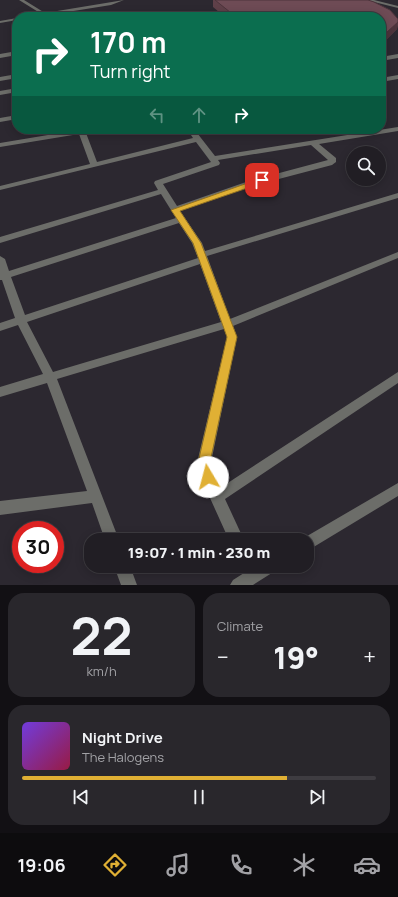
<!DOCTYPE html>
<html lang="en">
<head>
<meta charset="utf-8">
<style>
	:root { --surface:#211e24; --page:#29272c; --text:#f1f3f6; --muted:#a2a2a6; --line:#3e3c41; --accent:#e0b034 }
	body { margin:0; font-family:Manrope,sans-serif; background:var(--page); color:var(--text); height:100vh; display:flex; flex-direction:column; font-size:15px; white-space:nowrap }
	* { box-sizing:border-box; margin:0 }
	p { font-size:13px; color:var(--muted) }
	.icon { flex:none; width:22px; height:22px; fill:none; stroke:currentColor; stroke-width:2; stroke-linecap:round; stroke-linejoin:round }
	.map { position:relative; height:585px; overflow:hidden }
	.panel { display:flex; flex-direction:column; gap:8px; padding:8px; background:#121014; flex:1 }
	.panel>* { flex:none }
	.guide { position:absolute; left:12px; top:12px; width:374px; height:122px; border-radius:16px; box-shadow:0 2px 10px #0003,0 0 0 1px var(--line); background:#0b6e4f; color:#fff; overflow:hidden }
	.fabs { position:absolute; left:346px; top:146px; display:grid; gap:8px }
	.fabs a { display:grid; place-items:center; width:40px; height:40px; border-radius:50%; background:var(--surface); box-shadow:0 2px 10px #0003,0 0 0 1px var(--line); font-size:20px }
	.speed { position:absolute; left:12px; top:521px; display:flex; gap:8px; font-size:20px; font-weight:700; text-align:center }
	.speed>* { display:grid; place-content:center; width:52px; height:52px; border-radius:50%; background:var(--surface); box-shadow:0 2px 10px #0003,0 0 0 1px var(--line); line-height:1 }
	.speed .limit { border:6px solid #d22; background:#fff; color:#111 }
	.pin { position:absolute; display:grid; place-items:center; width:34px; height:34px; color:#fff; margin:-17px; border-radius:8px; box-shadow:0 2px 6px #0006 }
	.me { position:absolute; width:44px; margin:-22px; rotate:352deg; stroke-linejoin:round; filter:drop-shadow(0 0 3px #0008) }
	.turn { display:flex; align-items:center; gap:14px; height:84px; padding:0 12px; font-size:18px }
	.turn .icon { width:52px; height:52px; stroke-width:2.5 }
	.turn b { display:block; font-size:28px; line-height:34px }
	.lanes { display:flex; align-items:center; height:38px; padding:0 12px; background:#0003; justify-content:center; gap:20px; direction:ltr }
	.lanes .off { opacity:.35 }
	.big { font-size:30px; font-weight:800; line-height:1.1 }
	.panel .tile { flex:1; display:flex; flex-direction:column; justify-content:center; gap:6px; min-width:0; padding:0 14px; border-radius:16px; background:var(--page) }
	.panel .dial { align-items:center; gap:0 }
	.dial b { font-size:52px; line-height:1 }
	.song { display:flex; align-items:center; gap:12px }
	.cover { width:48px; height:48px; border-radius:6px; background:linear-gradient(135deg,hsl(260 70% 55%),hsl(340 70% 35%)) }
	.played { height:4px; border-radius:2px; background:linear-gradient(90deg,var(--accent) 75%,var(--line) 75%) }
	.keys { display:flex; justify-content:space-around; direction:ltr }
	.heat { display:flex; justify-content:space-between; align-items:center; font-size:22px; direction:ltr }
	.panel .tiles { flex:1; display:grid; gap:8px; grid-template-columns:1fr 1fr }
	.tile:last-child { grid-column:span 2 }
	.trip { position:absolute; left:84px; top:533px; width:230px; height:40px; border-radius:16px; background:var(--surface); box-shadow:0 2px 10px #0003,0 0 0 1px var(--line); font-weight:800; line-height:40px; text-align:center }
	.tabs { display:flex; height:64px; justify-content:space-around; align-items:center; background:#0d0c0e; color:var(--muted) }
	.tabs .icon { width:28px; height:28px }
	.tabs .on { color:var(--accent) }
	.tabs b { font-size:18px; color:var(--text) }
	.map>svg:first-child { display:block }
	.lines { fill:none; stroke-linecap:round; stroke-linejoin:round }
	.minor { fill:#6c6d69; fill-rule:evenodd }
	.wall { fill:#5f4049 }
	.shaded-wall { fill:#4d343c }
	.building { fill:#6e4b55; stroke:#4d343c }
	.route { fill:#e0b034; stroke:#927222 }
</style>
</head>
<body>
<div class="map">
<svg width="398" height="585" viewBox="0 0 398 585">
	<rect width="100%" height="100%" fill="#2c2830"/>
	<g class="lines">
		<path class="minor" d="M19,0H24L45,13L124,0L111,5L36,17H26L40,13Z
			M366,0H374L398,6V8Z
			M17,18V20L0,23V21Z
			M17,51V55L0,58V54Z
			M398,54V58L381,61V57Z
			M17,74V78L0,81V77Z
			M398,75V79L381,82V78Z
			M17,88V92L0,95V91Z
			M17,115V119L0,122V118Z
			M398,127V131L319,144L336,158V162L332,165L252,186L180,211L202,243L205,251L398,193V198L207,256L230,319L398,252V258L233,326L237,337L210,467L220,488L398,372V383L225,499L244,540H229L196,467L227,337L224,329L57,379L119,540H105L92,503L0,515V501L87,491L47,383L0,397V387L43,374L18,325L0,331V323L15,318L2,280H0V256L5,259L9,271L176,218L161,194L0,243V237L158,190L154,183L155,181L211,162L196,142L0,190V186L90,164L79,134L0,147V143L78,130V129H103L86,133L97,162L193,138L187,129H194L215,156ZM311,145L328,160L246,182L177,206L163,184L219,165L220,163L218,160ZM179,223L192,243L198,258L25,315L11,277ZM200,264L221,322L53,372L27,322Z
			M398,483V496L307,551V540H301L302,539Z
			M114,566H130L137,585H121Z
			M241,566H278L275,571L253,585H230L233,580L244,573Z"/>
	</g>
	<path class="wall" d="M213,0H368L398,19V25L397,29L385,41L381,17H225L213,7Z"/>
	<path class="shaded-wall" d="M398,22L397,29L385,41L381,42V34Z"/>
	<path class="building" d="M215,0H368L374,2L390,10L398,19V22L387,32L381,34V17H236Z"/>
	<path class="route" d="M262,178L266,180L265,182L180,211L201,243L237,337L209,467L214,477L212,481L208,482L204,481L197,467L227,337L193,243L171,210Z"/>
</svg>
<div class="fabs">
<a><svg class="icon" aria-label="search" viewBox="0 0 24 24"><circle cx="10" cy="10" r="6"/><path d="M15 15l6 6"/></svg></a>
</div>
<div class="speed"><div class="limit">30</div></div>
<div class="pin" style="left:262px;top:180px;background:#d93025"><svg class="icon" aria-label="arrive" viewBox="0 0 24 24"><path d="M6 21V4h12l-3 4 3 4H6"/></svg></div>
<svg class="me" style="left:208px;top:477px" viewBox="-20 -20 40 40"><circle r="19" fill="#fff"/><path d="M0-13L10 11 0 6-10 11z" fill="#e0b034"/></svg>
<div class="trip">19:07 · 1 min · 230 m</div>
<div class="guide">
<div class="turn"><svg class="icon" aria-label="right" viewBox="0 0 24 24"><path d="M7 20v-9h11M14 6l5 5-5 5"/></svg><div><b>170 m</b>Turn right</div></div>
<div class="lanes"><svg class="icon off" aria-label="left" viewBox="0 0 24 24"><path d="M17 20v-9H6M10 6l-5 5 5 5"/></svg><svg class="icon off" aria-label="ahead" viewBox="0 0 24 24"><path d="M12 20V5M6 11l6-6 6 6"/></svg><svg class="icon" aria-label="right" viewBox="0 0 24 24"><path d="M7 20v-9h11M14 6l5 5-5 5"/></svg></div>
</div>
</div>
<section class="panel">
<div class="tiles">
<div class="tile dial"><b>22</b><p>km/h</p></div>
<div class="tile"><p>Climate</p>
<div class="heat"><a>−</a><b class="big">19°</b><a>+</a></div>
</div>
<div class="tile">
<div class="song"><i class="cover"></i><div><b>Night Drive</b><p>The Halogens</p></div></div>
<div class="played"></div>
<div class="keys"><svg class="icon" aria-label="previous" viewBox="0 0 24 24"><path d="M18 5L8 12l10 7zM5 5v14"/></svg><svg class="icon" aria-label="pause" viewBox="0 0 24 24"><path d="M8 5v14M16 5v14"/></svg><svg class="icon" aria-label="next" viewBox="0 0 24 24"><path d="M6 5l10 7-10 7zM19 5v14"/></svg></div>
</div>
</div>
</section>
<nav class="tabs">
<b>19:06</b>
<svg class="icon on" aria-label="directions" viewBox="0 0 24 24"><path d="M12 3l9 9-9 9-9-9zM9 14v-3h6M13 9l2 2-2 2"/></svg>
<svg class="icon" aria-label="music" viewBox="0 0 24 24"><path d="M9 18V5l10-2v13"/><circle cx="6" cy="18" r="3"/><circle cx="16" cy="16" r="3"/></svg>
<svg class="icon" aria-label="phone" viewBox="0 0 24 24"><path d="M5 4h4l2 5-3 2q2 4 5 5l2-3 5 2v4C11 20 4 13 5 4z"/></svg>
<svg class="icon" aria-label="climate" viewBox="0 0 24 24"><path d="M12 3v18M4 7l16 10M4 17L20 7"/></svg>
<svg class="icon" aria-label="car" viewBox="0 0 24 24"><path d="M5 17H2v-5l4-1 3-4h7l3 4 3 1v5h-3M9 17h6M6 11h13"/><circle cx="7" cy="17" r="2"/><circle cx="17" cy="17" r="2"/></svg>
</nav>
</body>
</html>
